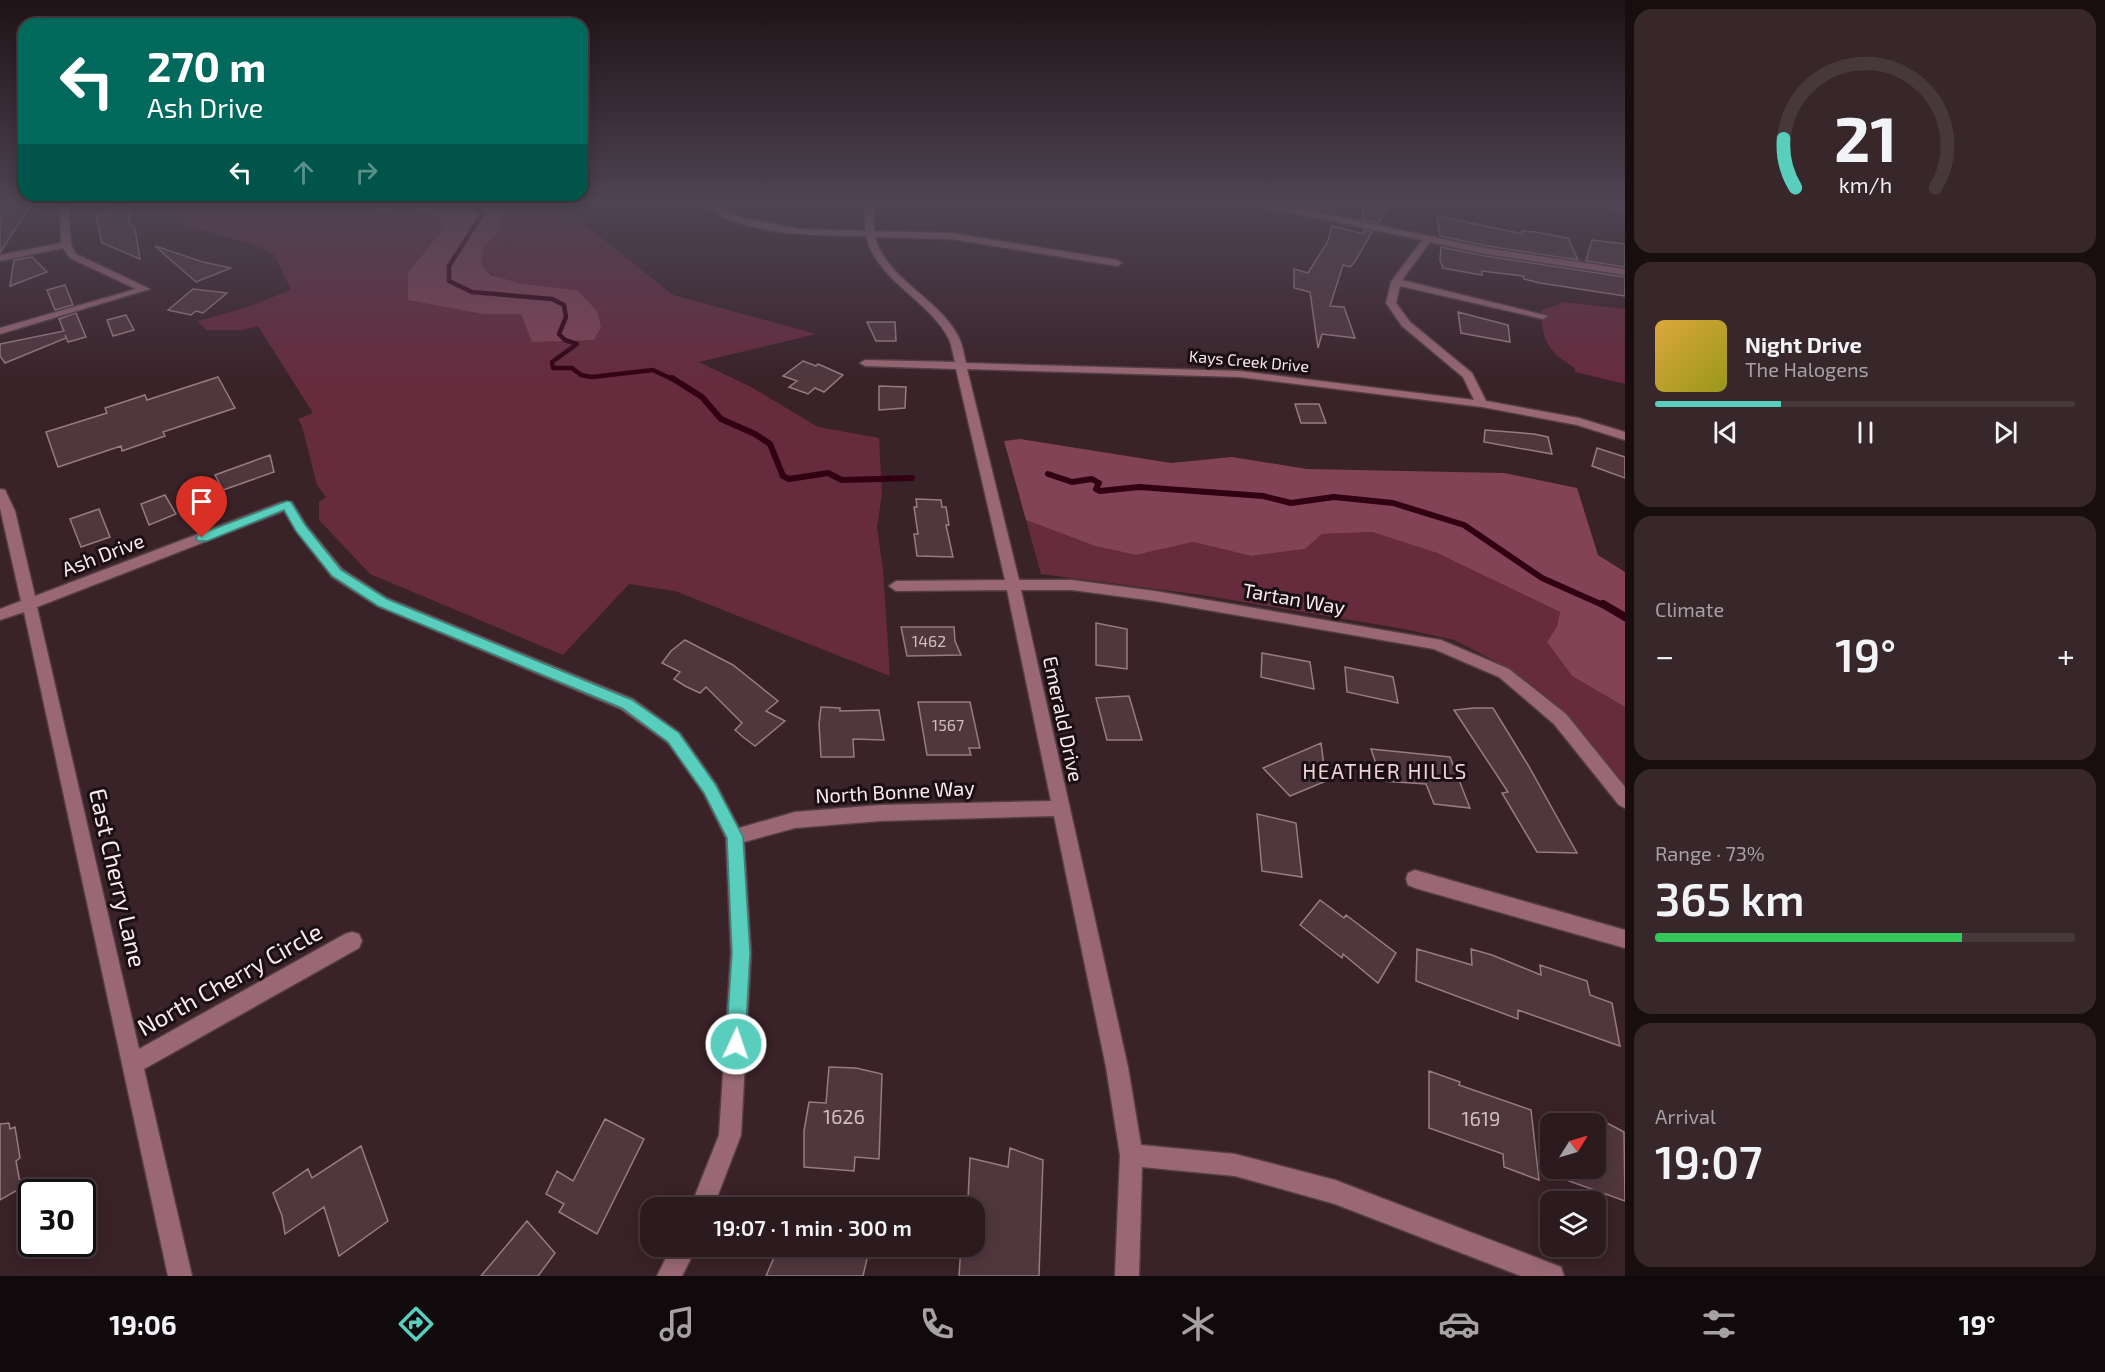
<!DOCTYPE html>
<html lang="en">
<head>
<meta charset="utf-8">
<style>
	:root { --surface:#2b1a1e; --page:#37272b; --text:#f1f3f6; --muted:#a6a1a4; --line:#47383c; --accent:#5acebd }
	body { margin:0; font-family:"Exo 2",sans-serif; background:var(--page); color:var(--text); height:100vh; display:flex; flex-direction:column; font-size:22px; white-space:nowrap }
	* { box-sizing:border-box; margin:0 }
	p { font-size:20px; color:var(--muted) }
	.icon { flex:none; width:33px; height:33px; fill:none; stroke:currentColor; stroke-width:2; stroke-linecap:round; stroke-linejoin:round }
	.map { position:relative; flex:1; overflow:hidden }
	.details { display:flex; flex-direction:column; gap:9px; padding:9px; background:#180e10; width:480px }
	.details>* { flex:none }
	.guide { position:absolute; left:18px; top:18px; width:570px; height:183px; border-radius:18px; box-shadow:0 3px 15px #0003,0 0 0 2px var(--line); background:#00695c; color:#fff; overflow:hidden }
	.needle { width:39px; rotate:53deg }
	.buttons { position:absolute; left:1540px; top:1113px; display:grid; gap:12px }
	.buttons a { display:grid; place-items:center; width:66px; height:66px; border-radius:12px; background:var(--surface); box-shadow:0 3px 15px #0003,0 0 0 2px var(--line); font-size:30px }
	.speed { position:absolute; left:18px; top:1179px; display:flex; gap:12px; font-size:30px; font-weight:700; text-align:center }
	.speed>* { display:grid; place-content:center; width:78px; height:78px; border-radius:50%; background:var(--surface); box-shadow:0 3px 15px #0003,0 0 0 2px var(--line); line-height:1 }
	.speed .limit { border:3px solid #111; border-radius:9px; background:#fff; color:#111 }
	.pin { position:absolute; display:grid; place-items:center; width:51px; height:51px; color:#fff; margin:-62px -26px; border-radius:50% 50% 50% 0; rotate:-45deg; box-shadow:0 0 6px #0007 }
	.pin .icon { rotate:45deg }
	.me { position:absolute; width:66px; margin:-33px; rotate:3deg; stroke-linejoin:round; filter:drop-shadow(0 0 4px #0008) }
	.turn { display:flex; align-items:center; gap:21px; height:126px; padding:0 30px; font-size:27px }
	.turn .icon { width:78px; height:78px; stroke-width:2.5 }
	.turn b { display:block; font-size:42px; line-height:51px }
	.lanes { display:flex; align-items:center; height:57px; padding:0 30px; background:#0003; justify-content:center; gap:30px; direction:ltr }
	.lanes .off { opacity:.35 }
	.big { font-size:45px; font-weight:600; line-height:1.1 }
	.details .card { flex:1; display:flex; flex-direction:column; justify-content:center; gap:9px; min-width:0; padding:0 21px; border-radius:18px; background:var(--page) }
	.details .dial { align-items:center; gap:0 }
	.dial svg { height:156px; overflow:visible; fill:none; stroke:var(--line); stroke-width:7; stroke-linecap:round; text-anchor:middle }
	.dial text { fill:var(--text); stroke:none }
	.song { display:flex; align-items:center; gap:18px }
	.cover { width:72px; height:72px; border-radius:9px; background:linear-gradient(135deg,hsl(40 70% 55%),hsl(60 70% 35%)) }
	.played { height:6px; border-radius:3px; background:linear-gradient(90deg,var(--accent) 30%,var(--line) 30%) }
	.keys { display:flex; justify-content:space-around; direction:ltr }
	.heat { display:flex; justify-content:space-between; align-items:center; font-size:33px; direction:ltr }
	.charge { height:9px; border-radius:4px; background:linear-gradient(90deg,#34c759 73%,var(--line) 0) }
	.trip { position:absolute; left:640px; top:1197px; width:345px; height:60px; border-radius:18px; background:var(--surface); box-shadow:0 3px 15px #0003,0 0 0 2px var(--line); font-weight:600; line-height:60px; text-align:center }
	.menu { display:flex; height:96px; justify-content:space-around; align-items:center; background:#110a0c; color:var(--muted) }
	.menu .icon { width:42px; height:42px }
	.menu .selected { color:var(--accent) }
	.menu b { font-size:27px; color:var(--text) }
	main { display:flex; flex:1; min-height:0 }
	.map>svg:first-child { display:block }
	.green { fill:#672b3e }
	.forest { fill:#834356 }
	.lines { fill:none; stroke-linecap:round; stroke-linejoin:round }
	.stream-far2 { stroke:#320013; stroke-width:4.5 }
	.stream-far1 { stroke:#320013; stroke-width:6 }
	.stream { stroke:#320013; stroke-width:8 }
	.building { fill:#50373e; stroke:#987b82; stroke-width:1.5 }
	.minor-casing { stroke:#543e44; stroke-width:3 }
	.minor { fill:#9a6875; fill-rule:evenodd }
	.route { fill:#5acebd; stroke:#3a867b; stroke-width:1.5 }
	.labels { text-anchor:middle; stroke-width:6; stroke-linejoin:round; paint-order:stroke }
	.far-street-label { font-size:16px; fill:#faeaed; stroke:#1a0f12 }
	.number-label { font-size:16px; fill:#d0bdc1 }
	.street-label { font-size:20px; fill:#faeaed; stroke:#1a0f12 }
	.near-number-label { font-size:20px; fill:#d0bdc1 }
	.neighbourhood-label { font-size:21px; letter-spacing:1.5px; fill:#f1d2d9; stroke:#1a0f12 }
	.near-street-label { font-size:24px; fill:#faeaed; stroke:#1a0f12 }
</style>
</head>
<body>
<main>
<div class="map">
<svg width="1625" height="1276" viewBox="0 0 1625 1276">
	<rect width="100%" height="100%" fill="#392228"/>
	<path class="green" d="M177,204H368L376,214L404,210L435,213L444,228L408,271L483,314H521L577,290C546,287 505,289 482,266L483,249L500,228L502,212L496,204H559L673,295L816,334L699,362L751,387L818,427L879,438L882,494L877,527L883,570L890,676L675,591L629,584L563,655L370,574L319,520V502L326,497L317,485L302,426L298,419L313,413L258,326L243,330H206L198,321L245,308L291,290L274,254L251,244L186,225Z
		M1564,302L1625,309V384L1575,372V368C1549,352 1542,342 1541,311Z
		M1026,520L1095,546L1136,555L1193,542L1251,556L1305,549L1322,534L1372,532L1437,553L1560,612L1557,626L1547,642L1572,676L1625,707V791L1556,705L1526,681L1493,660L1454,640L1404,629L1202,595L1041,574Z"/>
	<path class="forest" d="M368,204H496L502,212L500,228L483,249L482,266L491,275L522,284L577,290L597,311L601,327L594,340L532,342L521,314H483L408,300V272L444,228L435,213L404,210L375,214Z
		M1020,439L1171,463L1232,457L1307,469L1504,473L1577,488L1598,555L1625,572V707L1572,676L1547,642L1557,626L1560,612L1437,553L1372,532L1322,534L1305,549L1251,556L1193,542L1136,555L1095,546L1026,520L1004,441Z"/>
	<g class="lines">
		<path class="stream-far2" d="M469,204L483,213L449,266V281L472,292L552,299L564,305L566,317L559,334L565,340L577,344L552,362L553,368H572L581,375L592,377L653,370L674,380"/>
		<path class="stream-far1" d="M672,378L702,397L721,419L755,434L770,444L783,476L789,479L828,473L842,480L912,478
			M1048,474L1072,482L1092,479L1099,483L1096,489L1100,491L1139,487L1263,496L1291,503L1334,497L1393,503L1464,525L1542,578L1605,606"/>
		<path class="stream" d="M1603,604L1625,617"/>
	</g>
	<path class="building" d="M20,204H31L0,253V207Z
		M133,204L128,220L135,229L140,259L102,243L96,215L107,213L105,210Z
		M1362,204H1389L1378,223L1363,220Z
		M1437,216L1523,234L1522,231L1535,232L1568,238L1578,260L1486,246L1440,236Z
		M1332,226L1364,234V230L1372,232L1354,263L1350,267L1343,265L1330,306L1344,307L1355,338L1322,334L1318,348L1310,292L1294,288V269L1308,273L1328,241Z
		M1592,240L1625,244V267L1586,261Z
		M155,246L203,262L231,268L196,282Z
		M1441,247L1486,256L1625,277V296L1540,283L1524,279L1523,276L1482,271V275L1443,268L1440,260Z
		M32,257L47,272L10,286L14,260Z
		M65,285L73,305L55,310L47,290Z
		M193,289L227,293L203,313L196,311L191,315L168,310Z
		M1458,312L1508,325L1510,342L1461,333Z
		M76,313L86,337L68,342L65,335L66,338L5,363L0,356V344L64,331L59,319Z
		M126,315L134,330L113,336L107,320Z
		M867,322H895L896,341H876Z
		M803,361L816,366L818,364L843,375L824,392L815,388L808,394L789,387L797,381L783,376Z
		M218,377L235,408L163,432L165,436L122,451L121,446L58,467L46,432L107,413L105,408L145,395L147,400Z
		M879,386L906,387L905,408L879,410Z
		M1295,404H1319L1326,423H1301Z
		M1485,430L1534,434L1548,437L1552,454L1484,442Z
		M1597,448L1625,457V478L1592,466Z
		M270,455L274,472L223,490L215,475Z
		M165,495L176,514L149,525L141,504Z
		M916,499L941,500L942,507H946L949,525H946L953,557L917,556L914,534H918L914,507H917Z
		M99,509L110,537L81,547L70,519Z
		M1096,623L1127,629V669L1096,665Z
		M901,627H954L955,641L961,655L907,656Z
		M685,640L733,665L778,701L766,711L785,721L755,746L743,737L735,730L742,723L706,687L700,693L685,686L674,679L680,672L662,663L671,651Z
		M1262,653L1310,662L1314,689L1261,677Z
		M1345,667L1393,677L1398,703L1347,692Z
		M1129,696L1142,740H1107L1096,698Z
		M918,702H970L980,748H969L971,755H927Z
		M821,707L840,708V711L879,710L884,740L853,739L854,757H821L819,724Z
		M1474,708H1493L1528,765L1577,853L1537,852L1502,793L1508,792L1454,710Z
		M1321,743L1326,781L1290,796L1263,768Z
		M1371,749L1450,757L1470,808L1434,804L1426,784L1382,781Z
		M1257,814L1296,823L1302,877L1262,871Z
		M1320,900L1344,918L1346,915L1396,953L1378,983L1343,954L1342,958L1300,925Z
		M1417,949L1472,965L1471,949L1492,955L1541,975L1540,965L1587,981L1590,995L1612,1003L1620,1046L1518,1010V1019L1416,981Z
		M829,1067L856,1068L882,1074L879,1159L855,1157L854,1171L804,1167V1131L809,1102L826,1103Z
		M1429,1071L1460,1082L1459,1085L1531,1110L1539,1180L1504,1167L1503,1154L1429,1128Z
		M1596,1117L1624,1132L1625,1201L1541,1171L1542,1168H1596Z
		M605,1119L644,1139L597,1234L559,1212L564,1204L546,1194L557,1171L573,1181Z
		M9,1123L10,1129L15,1127L20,1158L16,1161L21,1188L0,1200V1124Z
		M361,1146L388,1221L339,1256L324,1207L285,1234L282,1216L273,1193L308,1169L312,1178Z
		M1010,1148L1043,1160L1039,1276H959L961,1246H975L977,1203L968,1199L970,1158L1008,1167Z
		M527,1221L555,1253L538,1276H481Z
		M779,1246H870L863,1276H766Z"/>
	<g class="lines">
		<g class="minor-casing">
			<path id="minor" d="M60,204H68L71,245L76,254L150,289L0,334V328L136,289L70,258L63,248L0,261V255L61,243Z
				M703,204H714L742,218L799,229L865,231V204H873L874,231L951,233L1117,260L1122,263L1117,266L951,239L875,237C887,281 942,299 960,340C963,347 964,356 966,363L1240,371L1474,400L1463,377L1402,326L1386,303L1391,282L1422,240L1287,212L1239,204L1287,206L1486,248L1625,269V275L1486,254L1430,242L1402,280L1548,316L1543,319L1400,286L1396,303L1410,322L1472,373L1486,401L1579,418L1625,432V440L1577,425L1482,407L1240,377L967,369L1019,580H1072L1155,591L1441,640L1509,669L1566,714L1625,787V808L1619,805L1554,724L1499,677L1434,649L1155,601L1072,590H1021L1128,1067L1141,1145L1235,1154L1335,1180L1561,1267L1564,1276H1521L1335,1204L1235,1176L1142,1167L1139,1276H1115L1120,1155L1106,1067L1054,816L880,821L795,828L744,842L751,953L741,1135L713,1208H690L719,1135L731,953L726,838L704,794L668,743L621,709L377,606L332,577L296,531L284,511L37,607L139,1049L345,934L352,932L359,934L362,941L359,948L144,1069L192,1276H168L24,612L0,620V609L21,601L0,508V489L5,490L15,511L35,596L282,502H292L306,525L342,569L387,598L633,699L680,733L716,784L739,828L795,812L880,805L1051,801L1007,590L896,591L889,586L896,581L1005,580L956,369L865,366L860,363L865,360L955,362C953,355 952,346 949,339C929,300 877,281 866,236C817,235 743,237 703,204Z
				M1606,204L1625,206V212L1607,206Z
				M1415,870L1625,930V948L1415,888L1408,885L1406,879L1408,873Z
				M672,1246H697L682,1276H657Z"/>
		</g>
		<use href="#minor" class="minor"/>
	</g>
	<linearGradient id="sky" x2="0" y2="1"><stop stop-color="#1f1316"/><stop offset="0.53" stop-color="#4e4453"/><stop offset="1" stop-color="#4e4453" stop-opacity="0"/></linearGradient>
	<rect width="1625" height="383" fill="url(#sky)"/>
	<path class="route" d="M287,501L291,502L305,525L341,570L387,599L632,700L679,733L715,784L743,837L750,953L745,1044L742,1051L736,1053L729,1051L726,1044L732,953L727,838L704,793L668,742L622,708L378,606L332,576L296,531L284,510L207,541H198L196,538L198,535Z"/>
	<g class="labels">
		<g class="far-street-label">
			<text transform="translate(1249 361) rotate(5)" y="6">Kays Creek Drive</text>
		</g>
		<g class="number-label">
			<text x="929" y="647">1462</text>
			<text x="948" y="731">1567</text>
		</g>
		<g class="street-label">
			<text transform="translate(103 555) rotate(-21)" y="7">Ash Drive</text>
			<text transform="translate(1294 599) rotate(10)" y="7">Tartan Way</text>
			<text transform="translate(1063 719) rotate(78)" y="7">Emerald Drive</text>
			<text transform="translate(895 792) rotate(-3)" y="7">North Bonne Way</text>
		</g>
		<g class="near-number-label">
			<text x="844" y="1124">1626</text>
			<text x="1481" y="1126">1619</text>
		</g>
		<g class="neighbourhood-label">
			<text x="1385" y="779">HEATHER HILLS</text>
		</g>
		<g class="near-street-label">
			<text transform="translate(117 878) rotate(77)" y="8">East Cherry Lane</text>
			<text transform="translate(230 980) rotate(-29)" y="8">North Cherry Circle</text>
		</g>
	</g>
</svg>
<div class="buttons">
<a><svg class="needle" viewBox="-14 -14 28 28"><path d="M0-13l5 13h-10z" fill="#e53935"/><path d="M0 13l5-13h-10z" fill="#a6a1a4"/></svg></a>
<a><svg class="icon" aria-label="layers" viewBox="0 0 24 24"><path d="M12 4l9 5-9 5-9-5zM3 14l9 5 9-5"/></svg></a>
</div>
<div class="speed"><div class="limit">30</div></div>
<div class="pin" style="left:202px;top:538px;background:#d93025"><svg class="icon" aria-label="arrive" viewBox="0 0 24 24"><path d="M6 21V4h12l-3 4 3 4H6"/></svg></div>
<svg class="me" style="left:736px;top:1044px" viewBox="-20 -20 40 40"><circle r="17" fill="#5acebd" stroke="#fff" stroke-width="3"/><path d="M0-11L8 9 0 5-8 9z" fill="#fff"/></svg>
<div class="trip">19:07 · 1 min · 300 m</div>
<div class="guide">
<div class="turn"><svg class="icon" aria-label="left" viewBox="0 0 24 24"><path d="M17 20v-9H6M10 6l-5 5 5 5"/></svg><div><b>270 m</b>Ash Drive</div></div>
<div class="lanes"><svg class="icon" aria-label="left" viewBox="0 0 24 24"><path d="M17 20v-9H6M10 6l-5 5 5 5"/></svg><svg class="icon off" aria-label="ahead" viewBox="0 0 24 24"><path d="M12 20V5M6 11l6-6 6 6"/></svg><svg class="icon off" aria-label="right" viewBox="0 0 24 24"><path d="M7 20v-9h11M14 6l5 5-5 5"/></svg></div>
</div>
</div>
<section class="details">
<div class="card dial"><svg viewBox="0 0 100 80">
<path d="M14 69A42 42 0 1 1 86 69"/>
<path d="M14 69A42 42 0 0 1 8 44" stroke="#5acebd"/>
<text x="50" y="56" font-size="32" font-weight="700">21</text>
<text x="50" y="72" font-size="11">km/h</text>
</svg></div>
<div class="card">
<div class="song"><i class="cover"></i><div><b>Night Drive</b><p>The Halogens</p></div></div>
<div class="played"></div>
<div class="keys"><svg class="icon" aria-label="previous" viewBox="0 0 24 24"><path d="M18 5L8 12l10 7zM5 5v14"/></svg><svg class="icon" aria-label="pause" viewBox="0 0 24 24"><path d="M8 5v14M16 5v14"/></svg><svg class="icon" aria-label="next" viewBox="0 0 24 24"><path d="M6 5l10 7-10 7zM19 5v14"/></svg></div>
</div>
<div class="card"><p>Climate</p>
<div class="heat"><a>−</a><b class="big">19°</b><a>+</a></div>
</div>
<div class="card"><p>Range · 73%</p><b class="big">365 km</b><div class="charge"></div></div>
<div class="card"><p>Arrival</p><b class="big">19:07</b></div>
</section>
</main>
<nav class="menu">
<b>19:06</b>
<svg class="icon selected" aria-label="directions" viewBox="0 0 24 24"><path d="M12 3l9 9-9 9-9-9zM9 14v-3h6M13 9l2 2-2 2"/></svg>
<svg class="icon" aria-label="music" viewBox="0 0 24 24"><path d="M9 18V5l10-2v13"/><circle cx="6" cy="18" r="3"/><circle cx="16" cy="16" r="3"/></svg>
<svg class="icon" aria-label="phone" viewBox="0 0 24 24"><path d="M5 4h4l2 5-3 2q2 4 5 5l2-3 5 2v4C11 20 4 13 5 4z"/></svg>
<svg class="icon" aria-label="climate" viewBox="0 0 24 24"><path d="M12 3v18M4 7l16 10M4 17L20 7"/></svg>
<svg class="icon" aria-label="car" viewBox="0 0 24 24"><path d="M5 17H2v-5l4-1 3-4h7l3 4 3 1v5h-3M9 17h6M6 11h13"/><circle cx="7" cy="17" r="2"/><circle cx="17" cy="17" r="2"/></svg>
<svg class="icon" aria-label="filters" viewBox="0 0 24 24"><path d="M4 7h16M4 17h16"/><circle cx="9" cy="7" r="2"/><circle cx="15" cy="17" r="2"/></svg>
<b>19°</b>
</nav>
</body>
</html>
